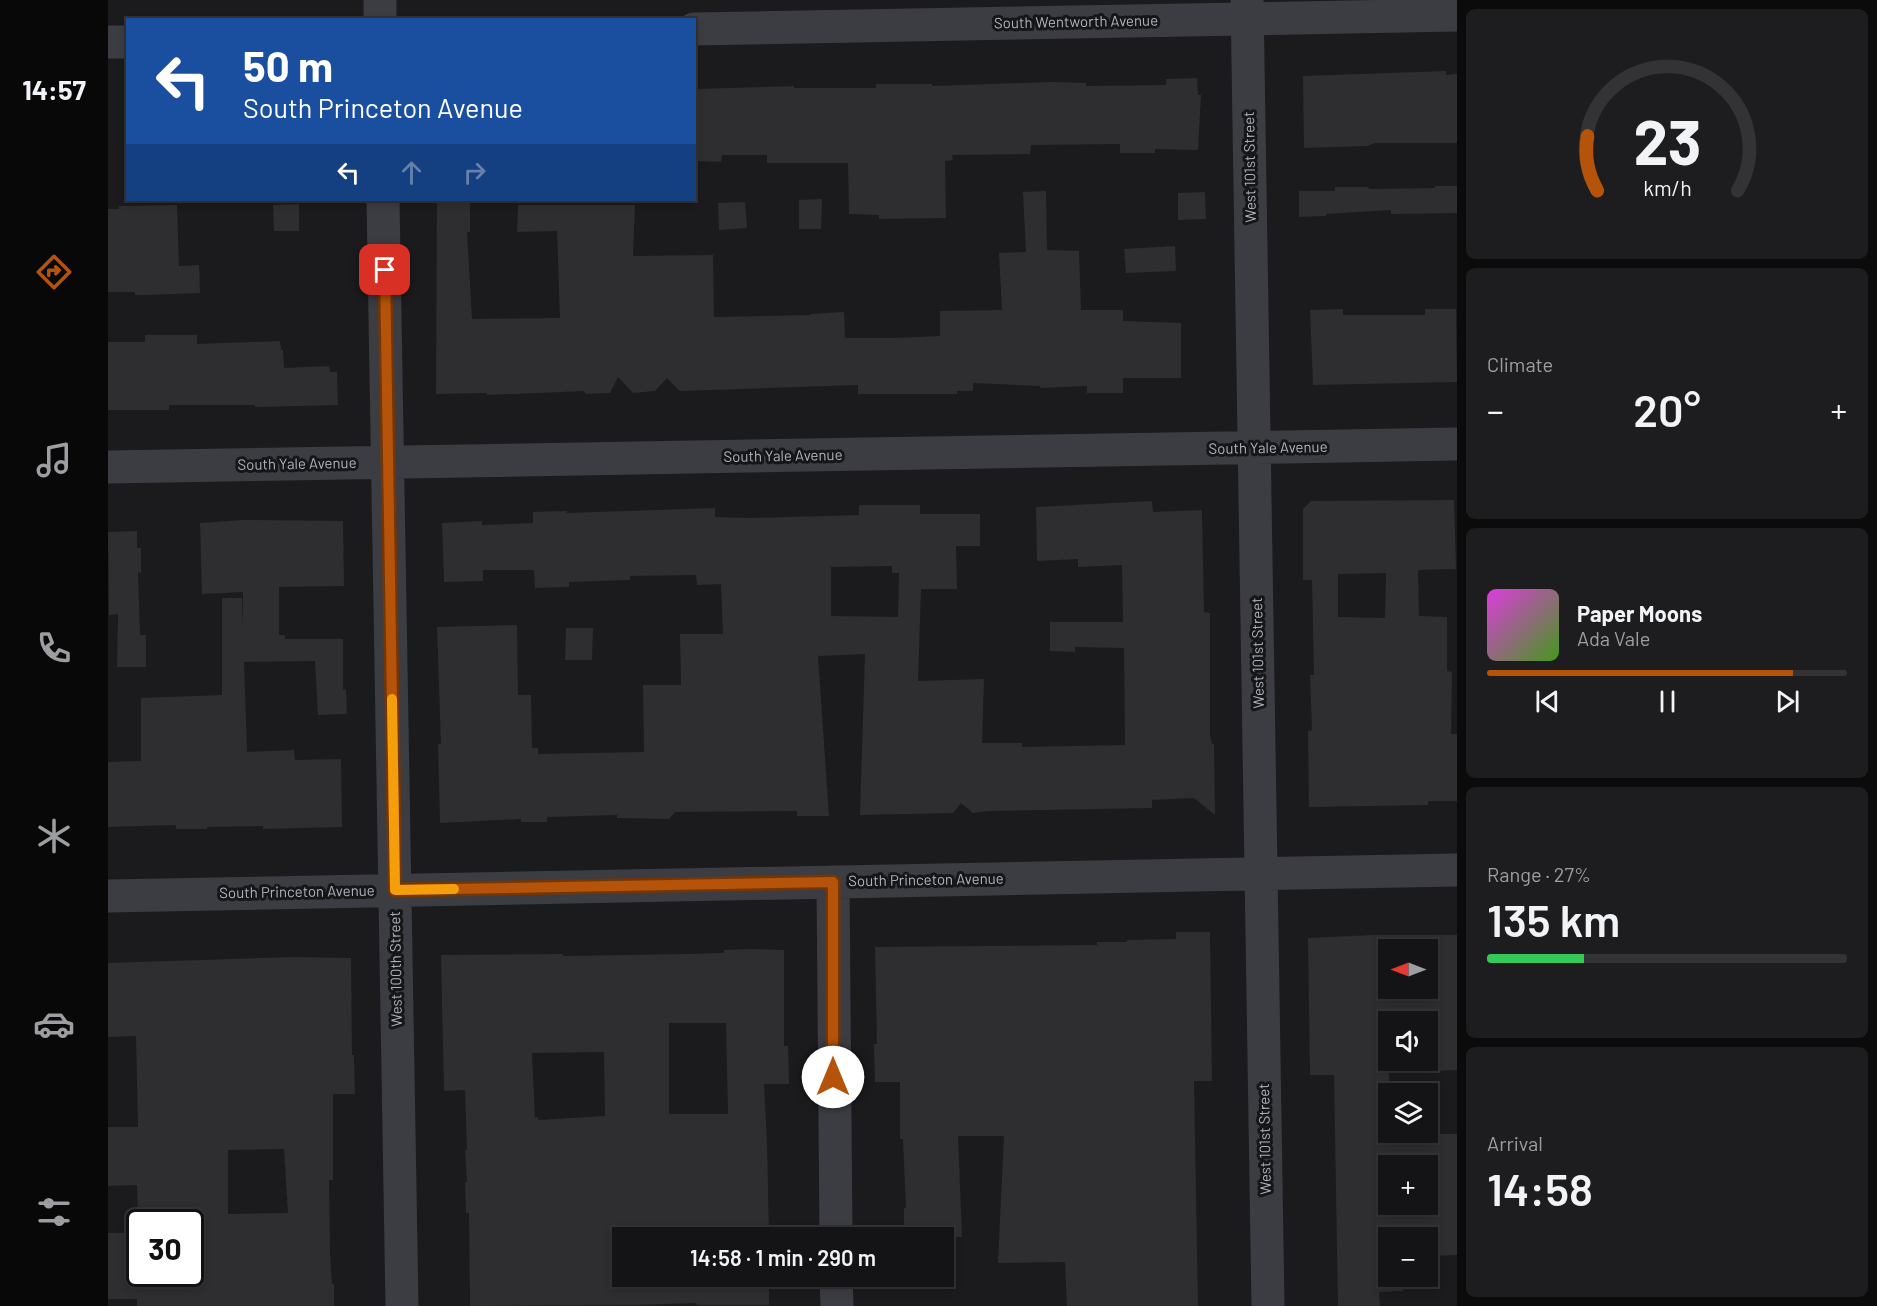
<!DOCTYPE html>
<html lang="en">
<head>
<meta charset="utf-8">
<style>
	:root { --surface:#141416; --page:#1d1d1f; --text:#f1f3f6; --muted:#9d9ea1; --line:#333335; --accent:#b45309 }
	body { margin:0; font-family:Barlow,sans-serif; background:var(--page); color:var(--text); height:100vh; display:flex; flex-direction:column; font-size:22px; white-space:nowrap }
	* { box-sizing:border-box; margin:0 }
	p { font-size:20px; color:var(--muted) }
	.icon { flex:none; width:33px; height:33px; fill:none; stroke:currentColor; stroke-width:2; stroke-linecap:round; stroke-linejoin:round }
	.map { position:relative; flex:1; overflow:hidden }
	.drawer { display:flex; flex-direction:column; gap:9px; padding:9px; background:#0b0b0c; width:420px }
	.drawer>* { flex:none }
	.top-card { position:absolute; left:18px; top:18px; width:570px; height:183px; border-radius:0px; box-shadow:0 3px 9px #0003,0 0 0 2px var(--line); background:#1a4fa0; color:#fff; overflow:hidden }
	.needle { width:39px; rotate:270deg }
	.tools { position:absolute; left:1270px; top:939px; display:grid; gap:12px }
	.tools a { display:grid; place-items:center; width:60px; height:60px; border-radius:0px; background:var(--surface); box-shadow:0 3px 9px #0003,0 0 0 2px var(--line); font-size:30px }
	.speed { position:absolute; left:18px; top:1209px; display:flex; gap:12px; font-size:30px; font-weight:700; text-align:center }
	.speed>* { display:grid; place-content:center; width:78px; height:78px; border-radius:50%; background:var(--surface); box-shadow:0 3px 9px #0003,0 0 0 2px var(--line); line-height:1 }
	.speed .limit { border:3px solid #111; border-radius:9px; background:#fff; color:#111 }
	.pin { position:absolute; display:grid; place-items:center; width:51px; height:51px; color:#fff; margin:-26px; border-radius:12px; box-shadow:0 3px 9px #0006 }
	.me { position:absolute; width:66px; margin:-33px; rotate:0deg; stroke-linejoin:round; filter:drop-shadow(0 0 4px #0008) }
	.turn { display:flex; align-items:center; gap:21px; height:126px; padding:0 18px; font-size:27px }
	.turn .icon { width:78px; height:78px; stroke-width:2.5 }
	.turn b { display:block; font-size:42px; line-height:51px }
	.lanes { display:flex; align-items:center; height:57px; padding:0 18px; background:#0003; justify-content:center; gap:30px; direction:ltr }
	.lanes .off { opacity:.35 }
	.big { font-size:45px; font-weight:600; line-height:1.1 }
	.drawer .widget { flex:1; display:flex; flex-direction:column; justify-content:center; gap:9px; min-width:0; padding:0 21px; border-radius:9px; background:var(--page) }
	.drawer .dial { align-items:center; gap:0 }
	.dial svg { height:156px; overflow:visible; fill:none; stroke:var(--line); stroke-width:7; stroke-linecap:round; text-anchor:middle }
	.dial text { fill:var(--text); stroke:none }
	.song { display:flex; align-items:center; gap:18px }
	.cover { width:72px; height:72px; border-radius:9px; background:linear-gradient(135deg,hsl(300 70% 55%),hsl(100 70% 35%)) }
	.played { height:6px; border-radius:3px; background:linear-gradient(90deg,var(--accent) 85%,var(--line) 85%) }
	.keys { display:flex; justify-content:space-around; direction:ltr }
	.heat { display:flex; justify-content:space-between; align-items:center; font-size:33px; direction:ltr }
	.charge { height:9px; border-radius:4px; background:linear-gradient(90deg,#34c759 27%,var(--line) 0) }
	.trip { position:absolute; left:504px; top:1227px; width:342px; height:60px; border-radius:0px; background:var(--surface); box-shadow:0 3px 9px #0003,0 0 0 2px var(--line); font-weight:600; line-height:60px; text-align:center }
	main { display:flex; flex:1; min-height:0 }
	.tabs { display:flex; flex-direction:column; width:108px; justify-content:space-around; align-items:center; background:#080809; color:var(--muted) }
	.tabs .icon { width:42px; height:42px }
	.tabs .active { color:var(--accent) }
	.tabs b { font-size:27px; color:var(--text) }
	.map>svg:first-child { display:block }
	.building { fill:#2e2e31; fill-rule:evenodd }
	.lines { fill:none; stroke-linecap:round; stroke-linejoin:round }
	.minor { stroke:#3c3d42; stroke-width:33 }
	.route-casing { stroke:#753606; stroke-width:15 }
	.route { stroke:#b45309; stroke-width:10 }
	.slow { stroke:#f59e0b; stroke-width:10 }
	.labels { text-anchor:middle; stroke-width:6; stroke-linejoin:round; paint-order:stroke }
	.street-label { font-size:15px; fill:#adb2bc; stroke:#161618 }
</style>
</head>
<body>
<main>
<nav class="tabs">
<b>14:57</b>
<svg class="icon active" aria-label="directions" viewBox="0 0 24 24"><path d="M12 3l9 9-9 9-9-9zM9 14v-3h6M13 9l2 2-2 2"/></svg>
<svg class="icon" aria-label="music" viewBox="0 0 24 24"><path d="M9 18V5l10-2v13"/><circle cx="6" cy="18" r="3"/><circle cx="16" cy="16" r="3"/></svg>
<svg class="icon" aria-label="phone" viewBox="0 0 24 24"><path d="M5 4h4l2 5-3 2q2 4 5 5l2-3 5 2v4C11 20 4 13 5 4z"/></svg>
<svg class="icon" aria-label="climate" viewBox="0 0 24 24"><path d="M12 3v18M4 7l16 10M4 17L20 7"/></svg>
<svg class="icon" aria-label="car" viewBox="0 0 24 24"><path d="M5 17H2v-5l4-1 3-4h7l3 4 3 1v5h-3M9 17h6M6 11h13"/><circle cx="7" cy="17" r="2"/><circle cx="17" cy="17" r="2"/></svg>
<svg class="icon" aria-label="filters" viewBox="0 0 24 24"><path d="M4 7h16M4 17h16"/><circle cx="9" cy="7" r="2"/><circle cx="15" cy="17" r="2"/></svg>
</nav>
<div class="map">
<svg width="1349" height="1306" viewBox="0 0 1349 1306">
	<rect width="100%" height="100%" fill="#1b1b1d"/>
	<path class="building" d="M1338,71V75L1349,74V143H1267L1259,146L1196,148L1195,76Z
		M1089,78L1090,95H1093L1090,150L1047,149V153H1012V144L923,145L922,154L844,155L845,160L837,161L838,218L771,219V215L741,214L740,163H659V155H614L613,162L586,161V89L686,86V88H768V84H824V86L943,82L978,83V86L1058,85V79Z
		M1327,186H1349V213L1283,214V210L1218,214V216L1191,217V191H1227V187H1260L1261,189L1327,188Z
		M938,191L939,250L971,251L973,310H1015V321L1073,323V378H1015V393H979V386L932,388V386L865,383V391H849V394H750V385L572,391L559,378L547,391L525,393L510,377L502,393L478,394L476,391L379,395V393L328,394L329,200H362V232H359L364,319L452,318L449,231L409,232L410,205H527L525,256L605,255L606,317L703,315L702,314L736,312L737,338H784L832,336V311L894,310L891,253L918,252L915,192Z
		M1097,192L1098,219L1070,220V193Z
		M714,199L713,229H691V200Z
		M637,202L639,228L611,230L610,203Z
		M191,204V231H166L165,205Z
		M69,205L71,266L91,265L92,293L37,295H27V292H0V209H11V206Z
		M1067,246L1068,271L1018,273L1016,249Z
		M1235,309V315H1317V309H1348L1349,382L1205,385L1202,310Z
		M37,335H89V344L172,341L173,350H175L176,368L221,366L222,372H229L230,405L147,407V405H61V410H0V342H37Z
		M1346,500L1348,569L1310,570L1311,616L1339,617V671L1344,672L1343,734H1349V801H1320V805L1201,807L1200,731L1204,730L1202,675H1206L1204,580H1195V509L1203,501ZM1278,573L1277,618L1230,617V574Z
		M1044,501L1045,512L1094,510L1096,612L1102,613V736L1104,744H1106L1107,815L1086,798L1044,800V808L879,811L865,813L853,803L845,813L752,815L757,654L710,656L721,816H689V811L567,812L561,819L509,818V815L439,817V822H413V819L332,823L330,744H333L329,627L409,625L410,695H423L424,748H430V754L536,752L535,685H573L572,634H615L613,584L589,585L588,575L522,576V580L461,582V587L427,588L426,570H375V581L336,582L334,523L374,521V525L425,523V512L459,511V513L607,508V517L642,518L751,515V505H812V514H872V546H848L849,589H813L810,681L876,679L874,743H914V747L1017,745L1016,648L967,647V652L942,651V622H1015L1014,565L970,567V559L929,561L928,507ZM784,566V573H791L790,617L723,616V567Z
		M136,520L235,521L236,586L171,587V635H177V639H235V690L238,689L239,714L210,715L207,661L136,662L139,752L186,750L187,760L233,759L234,827L155,829V826L99,827V829H68V825L0,827V762L33,761V698L114,695V598H134L135,630V592L94,594L92,523Z
		M29,531V548H33V573L30,572L32,635H38V667H9L10,614L1,615L0,532Z
		M458,628H485L484,660H457Z
		M1068,932H1102L1104,1081H1086L1090,1306H959L957,1262L890,1263L896,1136H850L854,1237H796V1208H798L795,1139H792V1082H767L766,1044H769L767,947L989,945V942H1019V940L1068,939Z
		M1266,935H1349V1070L1281,1073V1134H1349V1255L1320,1256V1238H1281V1276H1295V1291L1271,1292L1272,1306H1230L1226,1075H1202L1200,938ZM1281,950H1320V988H1281ZM1281,1022H1320V1060H1281ZM1281,1166H1320V1204H1281Z
		M644,949L676,950V1046H680L681,1084H656L659,1144L661,1237L514,1238V1276H661V1305H589L588,1303L529,1305L362,1306L361,1213H358L357,1182H359L357,1150H359L357,1090L336,1091L333,955L455,954V956L581,954L616,953V950ZM561,1023H618L620,1114H561ZM496,1052L497,1116L430,1120V1117L427,1118L424,1053Z
		M184,957L243,958L244,1055H246L247,1094H225V1180H221L222,1253L224,1284H226V1306H29V1299H0V1233H32V1274H96L95,1215L30,1216L29,1185L0,1186V1127H30L28,1036L0,1037V963ZM176,1149L180,1213L120,1214V1150Z"/>
	<g class="lines">
		<path class="minor" d="M272,0V20
			M1139,0L1160,1306
			M586,29L1349,15
			M0,42H20
			M275,200L294,1306
			M0,467L1349,444
			M725,882L728,1238
			M0,896L1349,870
			M728,1276L729,1306"/>
	</g>
	<g class="lines">
		<g class="route-casing">
			<path id="route" d="M277,270L287,890L725,882V1077"/>
		</g>
		<use href="#route" class="route"/>
		<path class="slow" d="M284,699L287,890L346,889"/>
	</g>
	<g class="labels">
		<g class="street-label">
			<text transform="translate(968 22) rotate(-1)" y="5">South Wentworth Avenue</text>
			<text transform="translate(1142 167) rotate(-91)" y="5">West 101st Street</text>
			<text transform="translate(1160 448) rotate(-1)" y="5">South Yale Avenue</text>
			<text transform="translate(675 456) rotate(-1)" y="5">South Yale Avenue</text>
			<text transform="translate(189 464) rotate(-1)" y="5">South Yale Avenue</text>
			<text transform="translate(1150 653) rotate(-91)" y="5">West 101st Street</text>
			<text transform="translate(818 880) rotate(-1)" y="5">South Princeton Avenue</text>
			<text transform="translate(189 892) rotate(-1)" y="5">South Princeton Avenue</text>
			<text transform="translate(288 969) rotate(-91)" y="5">West 100th Street</text>
			<text transform="translate(1157 1139) rotate(-91)" y="5">West 101st Street</text>
		</g>
	</g>
</svg>
<div class="tools">
<a><svg class="needle" viewBox="-14 -14 28 28"><path d="M0-13l5 13h-10z" fill="#e53935"/><path d="M0 13l5-13h-10z" fill="#9d9ea1"/></svg></a>
<a><svg class="icon" aria-label="sound" viewBox="0 0 24 24"><path d="M4 9h4l5-4v14l-5-4H4zM17 9q2 3 0 6"/></svg></a>
<a><svg class="icon" aria-label="layers" viewBox="0 0 24 24"><path d="M12 4l9 5-9 5-9-5zM3 14l9 5 9-5"/></svg></a>
<a>+</a>
<a>−</a>
</div>
<div class="speed"><div class="limit">30</div></div>
<div class="pin" style="left:277px;top:270px;background:#d93025"><svg class="icon" aria-label="arrive" viewBox="0 0 24 24"><path d="M6 21V4h12l-3 4 3 4H6"/></svg></div>
<svg class="me" style="left:725px;top:1077px" viewBox="-20 -20 40 40"><circle r="19" fill="#fff"/><path d="M0-13L10 11 0 6-10 11z" fill="#b45309"/></svg>
<div class="trip">14:58 · 1 min · 290 m</div>
<div class="top-card">
<div class="turn"><svg class="icon" aria-label="left" viewBox="0 0 24 24"><path d="M17 20v-9H6M10 6l-5 5 5 5"/></svg><div><b>50 m</b>South Princeton Avenue</div></div>
<div class="lanes"><svg class="icon" aria-label="left" viewBox="0 0 24 24"><path d="M17 20v-9H6M10 6l-5 5 5 5"/></svg><svg class="icon off" aria-label="ahead" viewBox="0 0 24 24"><path d="M12 20V5M6 11l6-6 6 6"/></svg><svg class="icon off" aria-label="right" viewBox="0 0 24 24"><path d="M7 20v-9h11M14 6l5 5-5 5"/></svg></div>
</div>
</div>
<section class="drawer">
<div class="widget dial"><svg viewBox="0 0 100 80">
<path d="M14 69A42 42 0 1 1 86 69"/>
<path d="M14 69A42 42 0 0 1 9 41" stroke="#b45309"/>
<text x="50" y="56" font-size="32" font-weight="700">23</text>
<text x="50" y="72" font-size="11">km/h</text>
</svg></div>
<div class="widget"><p>Climate</p>
<div class="heat"><a>−</a><b class="big">20°</b><a>+</a></div>
</div>
<div class="widget">
<div class="song"><i class="cover"></i><div><b>Paper Moons</b><p>Ada Vale</p></div></div>
<div class="played"></div>
<div class="keys"><svg class="icon" aria-label="previous" viewBox="0 0 24 24"><path d="M18 5L8 12l10 7zM5 5v14"/></svg><svg class="icon" aria-label="pause" viewBox="0 0 24 24"><path d="M8 5v14M16 5v14"/></svg><svg class="icon" aria-label="next" viewBox="0 0 24 24"><path d="M6 5l10 7-10 7zM19 5v14"/></svg></div>
</div>
<div class="widget"><p>Range · 27%</p><b class="big">135 km</b><div class="charge"></div></div>
<div class="widget"><p>Arrival</p><b class="big">14:58</b></div>
</section>
</main>
</body>
</html>
